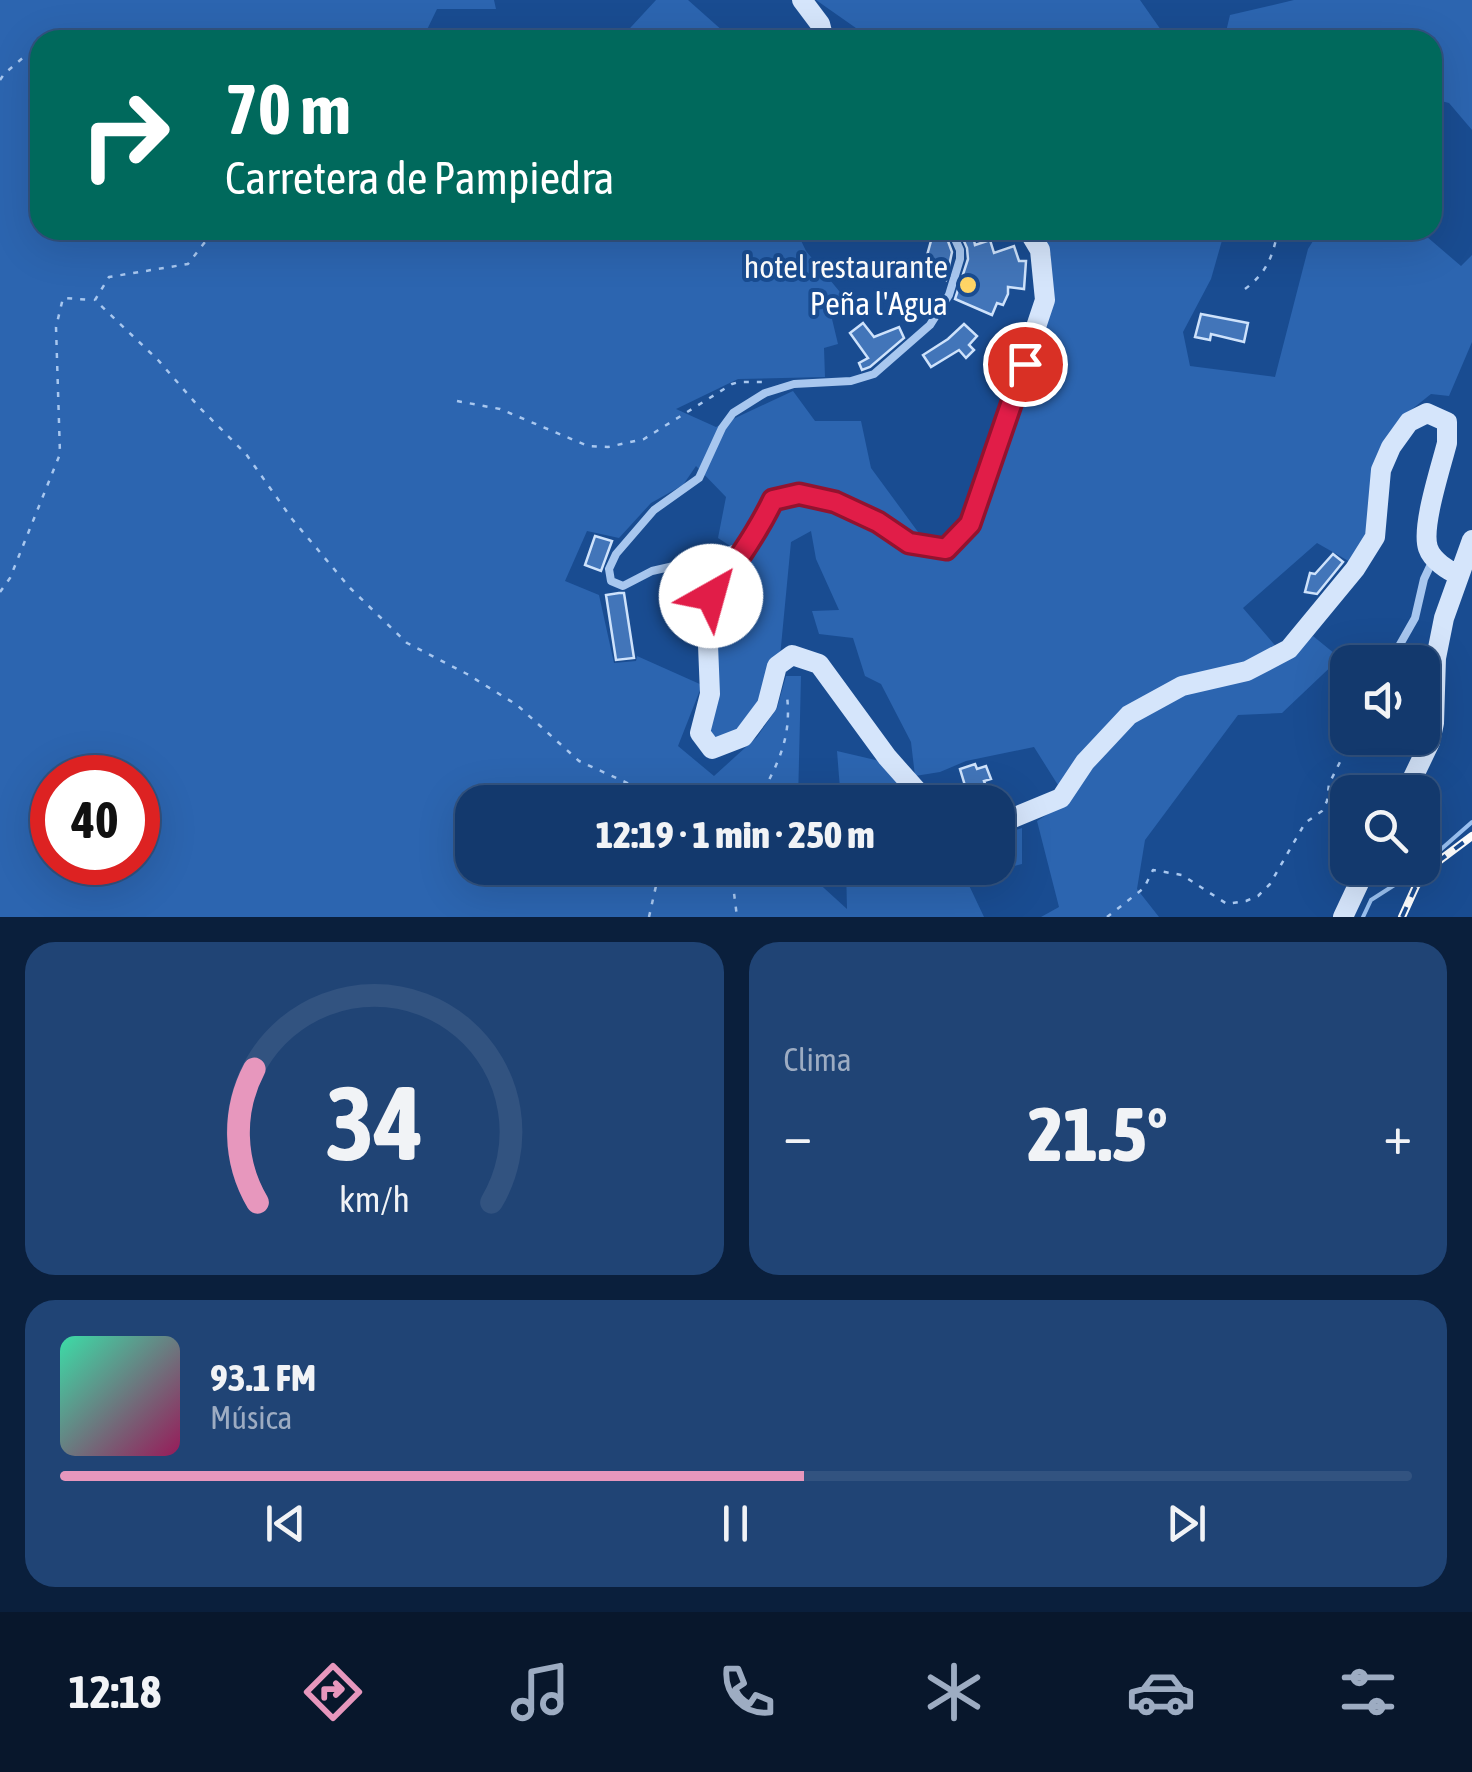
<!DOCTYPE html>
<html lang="es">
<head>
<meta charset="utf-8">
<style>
	:root { --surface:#13396d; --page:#204475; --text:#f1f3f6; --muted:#9dacc2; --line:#325380; --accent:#e797bd }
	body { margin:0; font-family:"Asap Condensed",sans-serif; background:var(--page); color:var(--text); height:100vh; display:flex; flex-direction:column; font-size:38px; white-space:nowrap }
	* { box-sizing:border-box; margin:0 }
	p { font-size:32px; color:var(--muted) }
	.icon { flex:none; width:55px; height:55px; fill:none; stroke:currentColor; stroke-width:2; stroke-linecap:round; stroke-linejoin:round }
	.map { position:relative; height:917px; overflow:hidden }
	.drawer { display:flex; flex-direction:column; gap:25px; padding:25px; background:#0a1f3c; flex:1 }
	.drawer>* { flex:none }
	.hud { position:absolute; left:30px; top:30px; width:1412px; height:210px; border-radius:30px; box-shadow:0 10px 40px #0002,0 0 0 2px var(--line); background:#00695c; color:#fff; overflow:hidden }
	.tools { position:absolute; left:1330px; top:645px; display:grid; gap:20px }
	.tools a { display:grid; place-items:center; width:110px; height:110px; border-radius:20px; background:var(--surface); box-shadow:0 10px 40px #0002,0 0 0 2px var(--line); font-size:50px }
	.speed { position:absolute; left:30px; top:755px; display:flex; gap:20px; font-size:50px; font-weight:700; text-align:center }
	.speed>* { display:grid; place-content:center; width:130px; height:130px; border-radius:50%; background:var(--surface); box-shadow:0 10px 40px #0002,0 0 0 2px var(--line); line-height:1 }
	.speed .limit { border:15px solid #d22; background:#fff; color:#111 }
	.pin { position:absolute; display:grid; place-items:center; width:85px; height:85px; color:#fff; margin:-42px; border:5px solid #fff; border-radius:50%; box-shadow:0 2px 10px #0007 }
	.me { position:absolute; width:110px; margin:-55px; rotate:38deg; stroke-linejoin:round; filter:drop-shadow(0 0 8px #0008) }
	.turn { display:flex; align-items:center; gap:35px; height:210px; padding:0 30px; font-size:45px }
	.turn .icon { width:130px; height:130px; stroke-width:2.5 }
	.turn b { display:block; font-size:70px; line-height:85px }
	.big { font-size:75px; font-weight:800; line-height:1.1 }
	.drawer .widget { flex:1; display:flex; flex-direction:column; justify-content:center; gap:15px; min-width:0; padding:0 35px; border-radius:30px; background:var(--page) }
	.drawer .dial { align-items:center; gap:0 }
	.dial svg { height:260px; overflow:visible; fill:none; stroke:var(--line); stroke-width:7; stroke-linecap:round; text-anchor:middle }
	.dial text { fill:var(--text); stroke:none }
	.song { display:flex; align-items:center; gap:30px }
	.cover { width:120px; height:120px; border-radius:15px; background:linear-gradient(135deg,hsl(160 70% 55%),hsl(330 70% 35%)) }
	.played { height:10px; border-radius:5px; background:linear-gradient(90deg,var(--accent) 55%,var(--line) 55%) }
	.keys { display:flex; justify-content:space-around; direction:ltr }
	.heat { display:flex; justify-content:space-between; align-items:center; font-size:55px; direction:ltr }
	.drawer .tiles { flex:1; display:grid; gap:25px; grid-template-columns:1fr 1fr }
	.widget:last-child { grid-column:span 2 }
	.trip { position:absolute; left:455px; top:785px; width:560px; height:100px; border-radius:30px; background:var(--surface); box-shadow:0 10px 40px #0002,0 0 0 2px var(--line); font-weight:800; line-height:100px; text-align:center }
	.menu { display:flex; height:160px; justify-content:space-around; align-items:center; background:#08172c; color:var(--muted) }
	.menu .icon { width:70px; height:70px }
	.menu .current { color:var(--accent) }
	.menu b { font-size:45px; color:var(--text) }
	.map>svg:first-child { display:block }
	.green { fill:#2c65b0; fill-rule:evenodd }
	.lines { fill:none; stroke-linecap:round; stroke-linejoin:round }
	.stream { stroke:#9bc2f2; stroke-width:4 }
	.building { fill:#4275b9; stroke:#cee2fb; stroke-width:2.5 }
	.path { stroke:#a8c7ef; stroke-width:2.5; stroke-dasharray:5 8; stroke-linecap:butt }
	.lane { stroke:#a8c7ef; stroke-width:8 }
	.secondary { stroke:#d5e5fb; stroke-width:20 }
	.rail-casing { stroke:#fff; stroke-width:8 }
	.rail { stroke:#194c91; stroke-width:4; stroke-dasharray:11; stroke-linecap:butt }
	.route-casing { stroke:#92132f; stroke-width:25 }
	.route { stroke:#e11d48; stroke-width:18 }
	.poi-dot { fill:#ffd566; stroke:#194c91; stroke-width:4 }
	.labels { text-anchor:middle; stroke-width:8; stroke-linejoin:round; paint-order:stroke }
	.poi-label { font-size:32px; fill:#fff; stroke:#194c91; text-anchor:end }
</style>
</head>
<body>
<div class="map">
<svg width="1472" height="917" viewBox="0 0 1472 917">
	<rect width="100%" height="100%" fill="#194c91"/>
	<path class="green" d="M0,0H494L496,9H437L422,40H40V230H796L806,251L854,309L832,319L838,344L824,348L825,377L738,379L676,409L716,427L793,391L815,421H861L871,468L921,536L950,553L1051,301V255L1035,230H1225L1211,279L1183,332L1190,366L1275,377L1308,249L1320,230H1419L1461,266L1472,255V342L1449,396L1431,394L1406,414L1369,536L1352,563L1317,543L1243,608L1285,657L1313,636L1340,658L1282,713L1238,715L1145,840L1137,889L1159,917H1041L1059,907L1037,821L1068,801L1034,747L966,761L940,772L915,776L911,742L881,684L865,676L853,638L819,634L812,611L839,610L816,559L811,531L791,542L777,688L742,726L715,741L706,731L716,598L750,559L718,538L726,497L696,466L683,485L651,503L619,538L587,531L565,581L599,595L614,663L636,661L637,656L702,685L678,746L714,776L757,737L777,708L786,676H801L798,802H472V868H802L847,909L846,868H998V836L1022,828V864L966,879L984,917H0ZM52,778H138V862H52Z
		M656,0H688L733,40H619Z
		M816,0H1140L1168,40H873Z
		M1294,0H1472V130L1449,103L1433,99L1432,40H1224L1230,15Z
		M837,751L884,762L919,802H841Z"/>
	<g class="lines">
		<path class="stream" d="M1422,866L1472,822
			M1363,917L1371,900L1421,868"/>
	</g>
	<path class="building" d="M934,230H944L952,252L946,280L933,275L937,262L926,259Z
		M959,230H972L975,245L990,240L994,253L1014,246L1019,261H1026L1024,289L1008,287V294L1003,305L997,303L992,315L955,299L968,259L967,248Z
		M1201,314L1248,323L1244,342L1211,334L1210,340L1195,337Z
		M863,323L874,337L899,327L904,338L870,367L862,370L859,363L868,358L850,333Z
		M964,324L977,336L969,345L974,350L966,358L959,350L931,367L923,355L948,339Z
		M595,536L612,541L601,571L585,565Z
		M1333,554L1343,562L1317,594L1305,592L1310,573L1315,574Z
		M619,593H624L634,658L616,660L606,595Z
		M975,764L977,769L986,766L991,779L984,781L992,802H970L960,769Z"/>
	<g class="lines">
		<path class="path" d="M0,80L4,74L25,56L40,57
			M201,230L205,242L188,264L109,277L95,300L158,360L199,407L246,454L292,519L350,588L407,643L467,674L517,705L579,761L669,802
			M1245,289C1265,274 1272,259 1277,235
			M457,401L500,409L588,446L608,447L644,439L732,384L739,382H762
			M0,592L10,578L60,454L56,327L63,298L93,300
			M757,802C777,766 792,739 787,696
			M735,868L733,885L737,917
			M649,917L660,868
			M1107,917L1144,888L1153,870L1182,875L1227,904L1246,901L1258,896L1270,884L1305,823L1322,811L1327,801L1329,784L1352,738"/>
		<path class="lane" d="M740,551L733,549L687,563L652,571L623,586L611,581L609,569L616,554L654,510L699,478L722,428L733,413L765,393L794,384L851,381L874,374L930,325L949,295L960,259V250L951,230
			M1390,662L1415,618L1424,579L1432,562"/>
		<path class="secondary" d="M802,0L820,24L824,40
			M1406,792L1430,742L1434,723L1436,658L1444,618L1472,540
			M927,802L887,757L819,664L792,655L777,666L767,705L743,737L712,749L700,733L710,694L708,645L711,596L737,564L762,522L773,500L799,494L835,503L877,522L909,543L947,549L970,524L1045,300L1040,250L1028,230
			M998,824L1061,798L1085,762L1129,715L1182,686L1247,671L1289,649L1355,569L1375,537L1381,470L1391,447L1409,422L1427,413L1447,422V443C1441,467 1421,527 1428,548C1432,560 1448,571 1459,575
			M1343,917L1366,868"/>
		<g class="rail-casing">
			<path id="rail" d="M1402,917L1416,886L1432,866L1472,836"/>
		</g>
		<use href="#rail" class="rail"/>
	</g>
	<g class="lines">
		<g class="route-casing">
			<path id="route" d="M711,596C735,565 756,535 773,500L799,494L835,502L878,522L909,543L946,549L970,524L1025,364"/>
		</g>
		<use href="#route" class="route"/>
	</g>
	<circle class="poi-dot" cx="968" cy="285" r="10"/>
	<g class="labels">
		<g class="poi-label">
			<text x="948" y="278">hotel restaurante<tspan x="948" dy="37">Peña l'Agua</tspan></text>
		</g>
	</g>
</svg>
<div class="tools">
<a><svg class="icon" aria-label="sound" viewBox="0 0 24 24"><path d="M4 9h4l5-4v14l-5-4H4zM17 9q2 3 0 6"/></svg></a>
<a><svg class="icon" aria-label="search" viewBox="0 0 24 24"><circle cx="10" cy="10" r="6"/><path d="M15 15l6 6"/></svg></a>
</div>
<div class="speed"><div class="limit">40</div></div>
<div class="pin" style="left:1025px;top:364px;background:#d93025"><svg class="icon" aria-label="arrive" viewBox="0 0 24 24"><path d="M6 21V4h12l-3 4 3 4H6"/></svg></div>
<svg class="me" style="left:711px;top:596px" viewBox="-20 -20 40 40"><circle r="19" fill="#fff"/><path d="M0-13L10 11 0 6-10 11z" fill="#e11d48"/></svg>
<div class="trip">12:19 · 1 min · 250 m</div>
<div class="hud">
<div class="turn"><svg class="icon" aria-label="right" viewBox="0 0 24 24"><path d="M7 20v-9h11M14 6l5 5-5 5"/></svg><div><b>70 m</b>Carretera de Pampiedra</div></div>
</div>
</div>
<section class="drawer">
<div class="tiles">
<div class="widget dial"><svg viewBox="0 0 100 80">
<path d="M14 69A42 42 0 1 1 86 69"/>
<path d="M14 69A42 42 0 0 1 13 28" stroke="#e797bd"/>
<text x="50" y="56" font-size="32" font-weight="700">34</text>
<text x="50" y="72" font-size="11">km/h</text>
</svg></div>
<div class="widget"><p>Clima</p>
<div class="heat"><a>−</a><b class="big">21.5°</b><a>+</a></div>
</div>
<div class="widget">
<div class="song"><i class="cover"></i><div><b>93.1 FM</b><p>Música</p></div></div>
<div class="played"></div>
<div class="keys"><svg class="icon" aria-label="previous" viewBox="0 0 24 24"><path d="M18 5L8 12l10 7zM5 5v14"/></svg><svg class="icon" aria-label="pause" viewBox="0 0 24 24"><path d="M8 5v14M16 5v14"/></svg><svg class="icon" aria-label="next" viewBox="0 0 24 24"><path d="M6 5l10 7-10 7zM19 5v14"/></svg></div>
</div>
</div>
</section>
<nav class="menu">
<b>12:18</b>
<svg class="icon current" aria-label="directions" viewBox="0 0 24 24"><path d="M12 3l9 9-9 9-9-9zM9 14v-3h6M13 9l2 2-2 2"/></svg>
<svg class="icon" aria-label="music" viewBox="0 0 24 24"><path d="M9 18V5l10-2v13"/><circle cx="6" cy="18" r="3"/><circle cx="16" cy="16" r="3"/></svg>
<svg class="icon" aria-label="phone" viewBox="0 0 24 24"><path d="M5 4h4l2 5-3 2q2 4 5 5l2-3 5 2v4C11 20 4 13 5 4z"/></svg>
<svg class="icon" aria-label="climate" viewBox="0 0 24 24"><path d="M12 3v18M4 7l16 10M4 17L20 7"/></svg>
<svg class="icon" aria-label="car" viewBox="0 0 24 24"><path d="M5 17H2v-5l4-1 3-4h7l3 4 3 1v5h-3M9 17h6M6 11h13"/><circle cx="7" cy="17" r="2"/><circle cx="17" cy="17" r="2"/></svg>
<svg class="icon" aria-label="filters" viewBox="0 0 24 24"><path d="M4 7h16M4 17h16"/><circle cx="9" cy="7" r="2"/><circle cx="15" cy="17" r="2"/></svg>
</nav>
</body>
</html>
